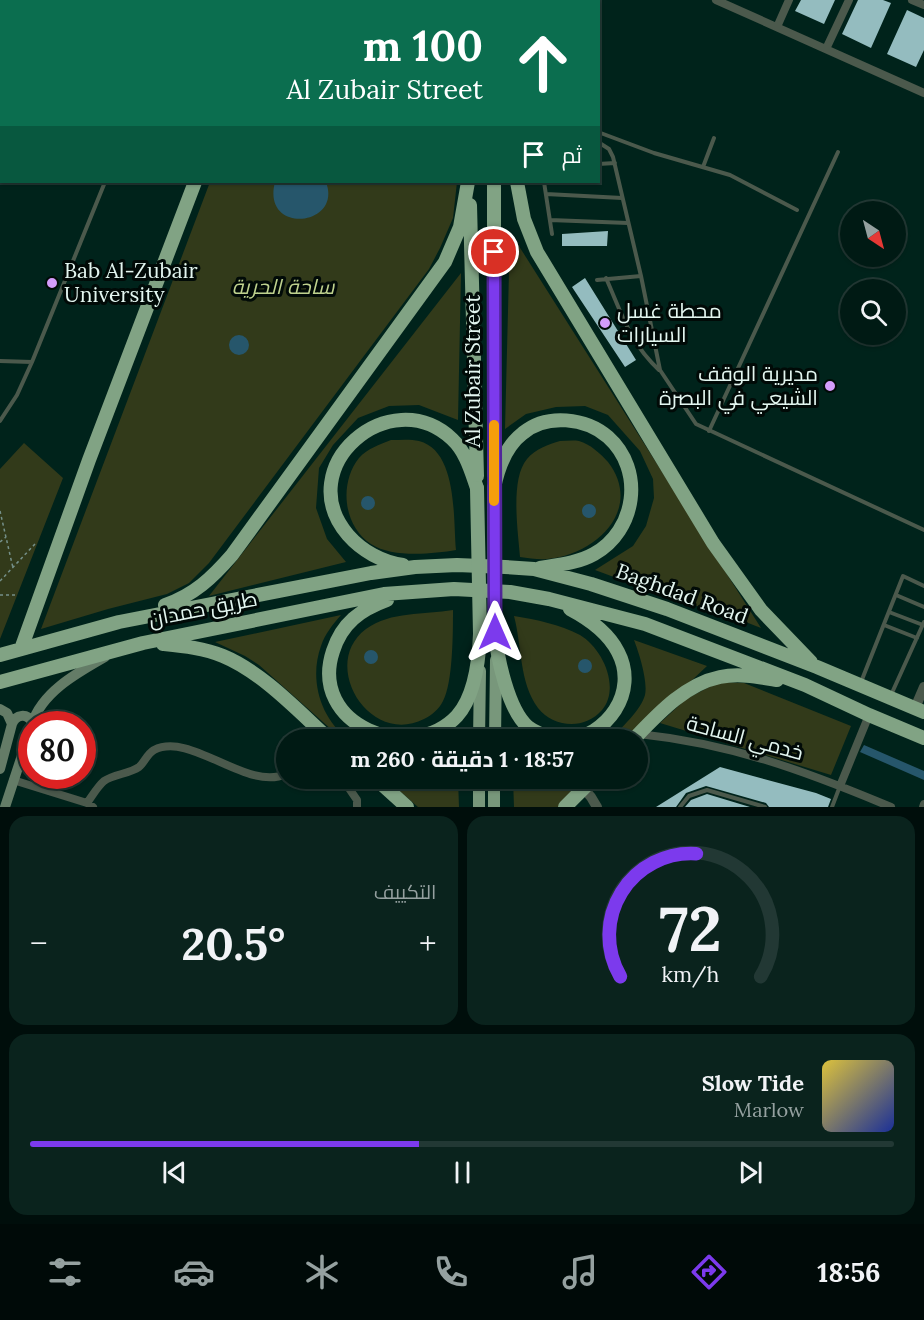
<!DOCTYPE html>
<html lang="ar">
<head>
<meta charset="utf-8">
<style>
	:root { --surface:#001a14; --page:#0a231d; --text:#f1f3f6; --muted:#95a1a0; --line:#223834; --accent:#7c3aed }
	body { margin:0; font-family:Lora,Cairo,serif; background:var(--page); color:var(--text); direction:rtl; height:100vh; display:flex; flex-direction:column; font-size:22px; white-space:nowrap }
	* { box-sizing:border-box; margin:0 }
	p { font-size:20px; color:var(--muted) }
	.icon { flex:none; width:33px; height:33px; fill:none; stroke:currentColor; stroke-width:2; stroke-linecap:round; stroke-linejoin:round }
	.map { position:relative; height:807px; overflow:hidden; direction:ltr }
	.panel { display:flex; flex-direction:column; gap:9px; padding:9px; background:#000e0b; flex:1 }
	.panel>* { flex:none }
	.top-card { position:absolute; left:0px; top:0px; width:600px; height:183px; box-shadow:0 2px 4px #0004,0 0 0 2px var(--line); direction:rtl; background:#0b6e4f; color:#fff; overflow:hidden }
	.needle { width:39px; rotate:144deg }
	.controls { position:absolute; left:840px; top:201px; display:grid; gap:12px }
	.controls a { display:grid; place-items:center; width:66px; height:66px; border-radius:50%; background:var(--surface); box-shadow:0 2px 4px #0004,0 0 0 2px var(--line); font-size:30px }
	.speed { position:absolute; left:18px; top:711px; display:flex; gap:12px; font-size:30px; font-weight:700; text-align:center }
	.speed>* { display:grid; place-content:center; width:78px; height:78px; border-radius:50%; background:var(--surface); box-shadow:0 2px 4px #0004,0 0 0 2px var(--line); line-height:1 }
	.speed .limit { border:9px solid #d22; background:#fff; color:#111 }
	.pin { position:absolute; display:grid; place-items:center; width:51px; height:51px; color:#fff; margin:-26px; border:3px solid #fff; border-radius:50%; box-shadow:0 2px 6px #0007 }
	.me { position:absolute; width:66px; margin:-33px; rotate:0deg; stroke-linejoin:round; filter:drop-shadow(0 0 4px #0008) }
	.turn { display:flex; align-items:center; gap:21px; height:126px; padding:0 18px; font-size:27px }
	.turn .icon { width:78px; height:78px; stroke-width:2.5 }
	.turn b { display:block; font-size:42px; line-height:51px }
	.then { display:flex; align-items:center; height:57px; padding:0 18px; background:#0003; gap:12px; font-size:22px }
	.big { font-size:45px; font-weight:700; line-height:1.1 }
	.panel .card { flex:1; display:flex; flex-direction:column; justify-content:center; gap:9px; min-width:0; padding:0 21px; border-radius:18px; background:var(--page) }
	.panel .dial { align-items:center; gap:0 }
	.dial svg { height:156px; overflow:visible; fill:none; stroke:var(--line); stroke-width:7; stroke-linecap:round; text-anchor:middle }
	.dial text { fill:var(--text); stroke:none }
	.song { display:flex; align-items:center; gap:18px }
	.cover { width:72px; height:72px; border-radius:9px; background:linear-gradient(135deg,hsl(50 70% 55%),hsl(230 70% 35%)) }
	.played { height:6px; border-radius:3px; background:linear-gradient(90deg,var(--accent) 45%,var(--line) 45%) }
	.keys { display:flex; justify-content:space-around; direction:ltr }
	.heat { display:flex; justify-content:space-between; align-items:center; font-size:33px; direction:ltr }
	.panel .tiles { flex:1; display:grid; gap:9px; grid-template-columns:1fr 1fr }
	.card:last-child { grid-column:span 2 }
	.trip { position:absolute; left:276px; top:729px; width:372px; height:60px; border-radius:30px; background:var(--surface); box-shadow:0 2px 4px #0004,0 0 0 2px var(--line); font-weight:700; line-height:60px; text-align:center; direction:rtl }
	.dock { display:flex; height:96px; justify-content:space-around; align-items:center; background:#000a08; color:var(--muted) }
	.dock .icon { width:42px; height:42px }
	.dock .selected { color:var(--accent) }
	.dock b { font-size:27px; color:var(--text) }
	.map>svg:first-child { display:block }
	.green { fill:#323a1a }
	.water { fill:#26566b }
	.building { fill:#94bcbf }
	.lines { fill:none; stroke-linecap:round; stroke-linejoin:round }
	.path { stroke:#759089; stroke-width:1.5; stroke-dasharray:3 3; stroke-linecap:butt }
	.service { stroke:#4b594c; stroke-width:4 }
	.minor { stroke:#4b594c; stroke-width:8 }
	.tertiary { stroke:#4b594c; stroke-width:10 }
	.secondary { stroke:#647c67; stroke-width:10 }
	.primary { stroke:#78977b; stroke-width:12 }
	.trunk { stroke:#81a384; stroke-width:14 }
	.trunk-bridge { stroke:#81a384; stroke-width:14 }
	.route-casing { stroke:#51269a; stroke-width:15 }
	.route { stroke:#7c3aed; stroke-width:10 }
	.slow { stroke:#f59e0b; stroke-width:10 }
	.poi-dot { fill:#d49cfb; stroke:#010a07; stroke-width:2 }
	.labels { text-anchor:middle; stroke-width:6; stroke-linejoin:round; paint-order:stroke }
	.poi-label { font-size:21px; fill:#e3f6f0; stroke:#010a07; text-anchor:start }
	.park-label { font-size:21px; font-style:italic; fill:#bfd28e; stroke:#010a07 }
	.street-label { font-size:21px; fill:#e3f6f0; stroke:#010a07 }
</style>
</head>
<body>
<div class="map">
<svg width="924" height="807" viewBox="0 0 924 807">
	<rect width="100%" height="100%" fill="#00231b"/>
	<path class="green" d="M279,0H444V1H279Z
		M210,182H457L453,218L440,248L429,269L209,563L189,583L167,594L108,609L41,629Z
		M510,232L761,628L720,612L681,602L595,570L633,546L646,526L654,498L653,479L640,451L608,415L585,406L556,407L526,414L505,429Z
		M461,273L458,420L419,405L389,406L358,418L333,445L319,468L316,508L327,539L346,562L209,596Z
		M391,440C400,440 411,439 419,441C458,451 453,520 456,550C432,554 392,558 371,544C343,526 339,483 359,458C368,448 379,445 391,440Z
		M560,441C566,441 573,440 579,441C590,444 601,454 608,462C644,509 596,555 547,559C539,560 529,558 520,557C518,531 510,479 527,459C535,449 549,444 560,441Z
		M24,443L63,478L0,639V469Z
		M453,610C453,632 453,683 443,701C439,709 432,715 424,719C369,747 319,664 366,629C391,611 424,615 453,610Z
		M341,615C333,624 325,634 321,646C309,679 320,718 348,739H342L259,665L245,656L215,642Z
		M514,616C537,620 559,624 580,635C602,648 621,687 602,710C585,730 554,728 538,708C519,682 522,646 514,616Z
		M634,640L707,666L630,739L610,740C621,728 641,710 645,695C648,681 639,653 634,640Z
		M719,682L744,683L851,726L831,775L660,723L686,699Z
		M386,779H458L459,807H418Z
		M513,779H590L560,807H514Z"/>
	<path class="water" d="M275,182H326C343,227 261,235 275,182Z
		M229 345a10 10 0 1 1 20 0a10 10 0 1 1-20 0Z
		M361 503a7 7 0 1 1 14 0a7 7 0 1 1-14 0Z
		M582 511a7 7 0 1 1 14 0a7 7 0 1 1-14 0Z
		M364 657a7 7 0 1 1 14 0a7 7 0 1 1-14 0Z
		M578 666a7 7 0 1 1 14 0a7 7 0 1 1-14 0Z
		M864,745L924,771V780L860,752Z"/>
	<path class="building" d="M801,0H835L824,24L795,11Z
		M858,0H883L891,3L871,48L842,34Z
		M907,10L924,18V50L916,67L887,54Z
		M608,231L607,246H562V234Z
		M585,278L636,360L625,367L572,287Z
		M720,767L816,793L831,799L828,807H769L766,803L706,786L686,793L676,807H656Z
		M707,794L750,807H685L691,800Z"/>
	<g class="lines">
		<path class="path" d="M0,511L13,568
			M0,542L6,537
			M0,581L35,544
			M0,595H18"/>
		<path class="service" d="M177,2V0
			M0,63H2
			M598,132L654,153L730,175L797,210
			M598,142L609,149L613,157L641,276L660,370L696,424L924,530
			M598,164L615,163
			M703,167L714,138
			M544,182L552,234
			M546,194L622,198
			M550,220L628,223
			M606,278C622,314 629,342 659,370
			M597,280L641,276
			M0,361L32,362L105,182
			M0,421L17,395L32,362
			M709,431L838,152
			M896,595L924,607
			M889,612L923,625
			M884,625L917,638
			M861,682L903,576L924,586
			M891,695L924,622
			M680,807L689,796L707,790L765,807
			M832,807L840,786"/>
		<path class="minor" d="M716,0L924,93
			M912,0L924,5
			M777,27L789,0
			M826,49L849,0
			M639,734C733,744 805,771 891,807
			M342,778L357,800V807
			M13,780L87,803L93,807
			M840,786L869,715
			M87,803C92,796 98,786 104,781C114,774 129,774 139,767C144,763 147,754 154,750C191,731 247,792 286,774
			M923,807L924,804"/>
		<path class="tertiary" d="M915,708L924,687
			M584,789L591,797L597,807"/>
		<path class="secondary" d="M0,709L7,713L12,724L0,769
			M12,724C16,714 27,713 32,722
			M32,724C42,692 77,673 105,657
			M5,807L32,725"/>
		<path class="primary" d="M479,740L480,671
			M495,740L496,660
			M479,807V778
			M494,807V778"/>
		<path class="trunk" d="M461,0V2
			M493,0V2
			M264,2V0
			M494,182V474
			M517,182L524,219L537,252L713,543L761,610L811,662
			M470,205L477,476
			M494,488C498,468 506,446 523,433C547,413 586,418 608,437C645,470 636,531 594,554C578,563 558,565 540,568
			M403,565C382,562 362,551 348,535C290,467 390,381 452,439C466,452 471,471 477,488
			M387,600C360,610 342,623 333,651C308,726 411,765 457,716C475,696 479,660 480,634
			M165,605C194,595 212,578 232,555L445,262L460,227L468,182
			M495,632C497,657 508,710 528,727C537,734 548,737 558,740
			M163,644C183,646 204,648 223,656C262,672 299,712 330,740
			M21,649L89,460L195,182
			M0,655L119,622L371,573L415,567L457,565L505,567L534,569L591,584L667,609L817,667L924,712
			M0,682L143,643L384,594L454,589L510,592L549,599L645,624L805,685L869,715L924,738
			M565,740C607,737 639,692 618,652C608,632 589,619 570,609
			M633,740C657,715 685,684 720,677C739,673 759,677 777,680
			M375,778L407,807
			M565,807L594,778"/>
		<path class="trunk-bridge" d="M477,488L480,634
			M494,488L495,632"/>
	</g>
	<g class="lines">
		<g class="route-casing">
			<path id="route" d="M494,252L495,632"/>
		</g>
		<use href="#route" class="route"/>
		<path class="slow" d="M494,425V501"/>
	</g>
	<g class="poi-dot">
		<circle cx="52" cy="283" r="6"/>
		<circle cx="605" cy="323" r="6"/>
		<circle cx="830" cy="386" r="6"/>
	</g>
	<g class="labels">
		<g class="poi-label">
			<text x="64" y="278">Bab Al-Zubair<tspan x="64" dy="24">University</tspan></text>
			<text x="617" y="318">محطة غسل<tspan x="617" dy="24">السيارات</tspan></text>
			<text x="818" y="381" text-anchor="end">مديرية الوقف<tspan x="818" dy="24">الشيعي في البصرة</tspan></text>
		</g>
		<g class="park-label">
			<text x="283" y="294">ساحة الحرية</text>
		</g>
		<g class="street-label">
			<text transform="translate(473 371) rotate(-90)" y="7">Al Zubair Street</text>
			<text transform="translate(682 594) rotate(20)" y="7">Baghdad Road</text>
			<text transform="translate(203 609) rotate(-11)" y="7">طريق حمدان</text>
			<text transform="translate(745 738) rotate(15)" y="7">خدمي الساحة</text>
		</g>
	</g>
</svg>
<div class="controls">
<a><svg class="needle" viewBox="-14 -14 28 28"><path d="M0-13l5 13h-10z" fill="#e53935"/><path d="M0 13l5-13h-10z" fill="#95a1a0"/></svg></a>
<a><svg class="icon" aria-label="search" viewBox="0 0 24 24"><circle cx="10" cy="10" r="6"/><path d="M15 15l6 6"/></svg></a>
</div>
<div class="speed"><div class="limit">80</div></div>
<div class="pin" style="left:494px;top:252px;background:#d93025"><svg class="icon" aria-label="arrive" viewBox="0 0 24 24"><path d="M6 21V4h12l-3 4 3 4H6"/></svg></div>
<svg class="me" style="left:495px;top:632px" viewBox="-20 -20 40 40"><path d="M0-17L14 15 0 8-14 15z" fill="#7c3aed" stroke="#fff" stroke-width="4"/></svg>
<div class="trip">18:57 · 1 دقيقة · 260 m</div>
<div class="top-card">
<div class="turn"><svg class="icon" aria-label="ahead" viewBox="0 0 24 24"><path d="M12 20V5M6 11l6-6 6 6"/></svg><div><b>100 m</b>Al Zubair Street</div></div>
<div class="then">ثم<svg class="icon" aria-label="arrive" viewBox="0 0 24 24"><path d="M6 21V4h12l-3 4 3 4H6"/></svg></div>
</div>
</div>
<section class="panel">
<div class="tiles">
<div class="card dial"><svg viewBox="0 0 100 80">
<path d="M14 69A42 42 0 1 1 86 69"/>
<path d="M14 69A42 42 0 0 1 53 6" stroke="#7c3aed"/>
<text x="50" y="56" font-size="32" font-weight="700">72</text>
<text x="50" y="72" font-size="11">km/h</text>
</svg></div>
<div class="card"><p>التكييف</p>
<div class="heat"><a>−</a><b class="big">20.5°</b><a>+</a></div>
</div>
<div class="card">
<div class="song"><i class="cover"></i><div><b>Slow Tide</b><p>Marlow</p></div></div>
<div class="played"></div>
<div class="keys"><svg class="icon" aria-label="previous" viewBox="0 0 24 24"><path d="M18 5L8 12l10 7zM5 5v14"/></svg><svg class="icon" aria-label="pause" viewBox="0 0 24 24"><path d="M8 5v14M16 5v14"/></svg><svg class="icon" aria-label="next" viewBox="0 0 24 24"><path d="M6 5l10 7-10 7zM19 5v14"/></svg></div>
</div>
</div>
</section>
<nav class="dock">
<b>18:56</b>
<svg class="icon selected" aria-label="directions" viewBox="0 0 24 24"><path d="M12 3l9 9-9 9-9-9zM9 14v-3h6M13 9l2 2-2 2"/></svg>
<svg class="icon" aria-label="music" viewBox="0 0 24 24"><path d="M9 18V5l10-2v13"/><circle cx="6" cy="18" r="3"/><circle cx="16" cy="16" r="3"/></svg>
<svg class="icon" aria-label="phone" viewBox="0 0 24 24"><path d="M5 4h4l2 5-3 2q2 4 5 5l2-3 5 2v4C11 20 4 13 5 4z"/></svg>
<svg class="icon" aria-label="climate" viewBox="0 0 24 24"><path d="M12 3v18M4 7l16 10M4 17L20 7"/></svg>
<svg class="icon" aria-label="car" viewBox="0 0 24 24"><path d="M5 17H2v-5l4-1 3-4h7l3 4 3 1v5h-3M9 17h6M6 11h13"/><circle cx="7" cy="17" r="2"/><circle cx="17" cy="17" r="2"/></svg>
<svg class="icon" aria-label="filters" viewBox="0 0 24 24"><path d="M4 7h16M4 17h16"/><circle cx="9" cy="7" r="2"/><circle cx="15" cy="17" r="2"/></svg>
</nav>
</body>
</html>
